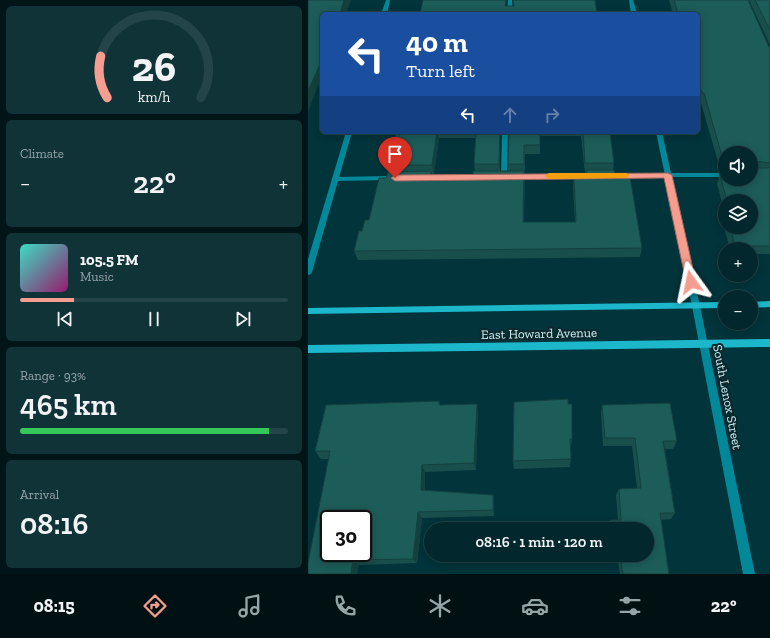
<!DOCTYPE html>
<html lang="en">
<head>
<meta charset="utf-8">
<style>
	:root { --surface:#02272c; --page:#103338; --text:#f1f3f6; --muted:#96a5a9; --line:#234448; --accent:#f59d8e }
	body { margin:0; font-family:"Zilla Slab",serif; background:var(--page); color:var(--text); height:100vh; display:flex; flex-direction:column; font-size:15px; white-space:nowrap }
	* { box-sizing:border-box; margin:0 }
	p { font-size:13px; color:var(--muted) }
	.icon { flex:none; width:22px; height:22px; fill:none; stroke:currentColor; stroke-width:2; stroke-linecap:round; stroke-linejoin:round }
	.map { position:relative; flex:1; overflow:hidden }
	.side { display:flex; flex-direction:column; gap:6px; padding:6px; background:#011518; width:308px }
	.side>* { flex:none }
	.banner { position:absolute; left:12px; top:12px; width:380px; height:122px; border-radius:6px; box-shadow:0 2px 10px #0003,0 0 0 1px var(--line); background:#1a4fa0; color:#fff; overflow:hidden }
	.tools { position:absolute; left:410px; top:146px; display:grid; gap:8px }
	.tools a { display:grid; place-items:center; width:40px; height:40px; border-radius:50%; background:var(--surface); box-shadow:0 2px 10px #0003,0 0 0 1px var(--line); font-size:20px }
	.speed { position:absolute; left:12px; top:510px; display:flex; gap:8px; font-size:20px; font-weight:700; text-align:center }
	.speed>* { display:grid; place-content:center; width:52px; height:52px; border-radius:50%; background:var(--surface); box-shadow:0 2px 10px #0003,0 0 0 1px var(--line); line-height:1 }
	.speed .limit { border:2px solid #111; border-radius:6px; background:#fff; color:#111 }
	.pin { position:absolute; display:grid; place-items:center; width:34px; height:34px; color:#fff; margin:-41px -17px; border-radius:50% 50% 50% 0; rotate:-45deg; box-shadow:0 0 4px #0007 }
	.pin .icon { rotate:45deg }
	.me { position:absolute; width:44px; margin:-22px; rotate:348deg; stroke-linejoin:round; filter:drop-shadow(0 0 3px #0008) }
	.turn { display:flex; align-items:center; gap:14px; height:84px; padding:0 20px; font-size:18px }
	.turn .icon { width:52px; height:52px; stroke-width:2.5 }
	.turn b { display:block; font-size:28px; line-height:34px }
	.lanes { display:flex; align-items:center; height:38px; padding:0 20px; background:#0003; justify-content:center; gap:20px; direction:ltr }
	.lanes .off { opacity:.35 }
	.big { font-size:30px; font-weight:600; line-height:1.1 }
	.side .card { flex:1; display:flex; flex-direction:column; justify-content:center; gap:6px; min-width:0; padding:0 14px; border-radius:6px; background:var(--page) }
	.side .dial { align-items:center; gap:0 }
	.dial svg { height:104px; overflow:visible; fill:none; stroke:var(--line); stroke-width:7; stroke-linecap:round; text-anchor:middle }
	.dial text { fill:var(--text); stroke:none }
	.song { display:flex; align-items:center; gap:12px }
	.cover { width:48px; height:48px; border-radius:6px; background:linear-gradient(135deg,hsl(170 70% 55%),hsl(320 70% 35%)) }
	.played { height:4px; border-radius:2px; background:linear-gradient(90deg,var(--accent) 20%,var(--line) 20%) }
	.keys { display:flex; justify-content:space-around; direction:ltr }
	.heat { display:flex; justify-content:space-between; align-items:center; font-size:22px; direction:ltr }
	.charge { height:6px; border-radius:3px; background:linear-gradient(90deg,#34c759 93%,var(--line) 0) }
	.trip { position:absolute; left:116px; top:522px; width:230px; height:40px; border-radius:20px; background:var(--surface); box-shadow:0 2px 10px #0003,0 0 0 1px var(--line); font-weight:600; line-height:40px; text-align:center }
	.dock { display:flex; height:64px; justify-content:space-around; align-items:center; background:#011012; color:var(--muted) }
	.dock .icon { width:28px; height:28px }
	.dock .active { color:var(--accent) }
	.dock b { font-size:18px; color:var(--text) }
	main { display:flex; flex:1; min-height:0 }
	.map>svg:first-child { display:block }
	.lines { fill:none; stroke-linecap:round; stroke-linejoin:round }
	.lane { fill:#038899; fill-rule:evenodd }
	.street { fill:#038899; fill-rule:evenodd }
	.secondary { fill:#1db7cc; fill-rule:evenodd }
	.wall { fill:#184f4d; fill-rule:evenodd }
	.shaded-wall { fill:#14403e }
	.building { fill:#1c5c59; stroke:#14403e; fill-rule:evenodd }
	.route { fill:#f59d8e; stroke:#9f665c }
	.slow { fill:#f59e0b }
	.labels { text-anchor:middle; stroke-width:4; stroke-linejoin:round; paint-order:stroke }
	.street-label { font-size:13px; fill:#cbf2f9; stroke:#0d282c }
</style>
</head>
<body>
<main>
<section class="side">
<div class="card dial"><svg viewBox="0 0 100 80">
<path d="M14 69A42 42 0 1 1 86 69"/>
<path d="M14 69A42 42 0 0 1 9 37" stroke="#f59d8e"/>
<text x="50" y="56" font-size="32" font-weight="700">26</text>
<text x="50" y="72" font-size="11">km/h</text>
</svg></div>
<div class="card"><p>Climate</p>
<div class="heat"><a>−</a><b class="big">22°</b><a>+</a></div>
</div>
<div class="card">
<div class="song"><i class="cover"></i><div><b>105.5 FM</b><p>Music</p></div></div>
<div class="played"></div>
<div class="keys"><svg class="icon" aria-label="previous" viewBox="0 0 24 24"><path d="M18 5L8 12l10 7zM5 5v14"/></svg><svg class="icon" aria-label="pause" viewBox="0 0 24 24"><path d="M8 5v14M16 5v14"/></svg><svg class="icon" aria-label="next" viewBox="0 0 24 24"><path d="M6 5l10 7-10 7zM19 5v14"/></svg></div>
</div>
<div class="card"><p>Range · 93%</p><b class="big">465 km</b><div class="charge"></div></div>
<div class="card"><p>Arrival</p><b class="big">08:16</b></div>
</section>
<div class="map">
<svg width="462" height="574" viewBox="0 0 462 574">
	<rect width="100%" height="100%" fill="#02343b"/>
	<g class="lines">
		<path class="lane" d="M200,0H204L205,14H199Z
			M194,132H200L199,176L196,178L193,176Z
			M300,173H417V177H302L299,175Z
			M204,174H289L292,176L289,178H204L203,176Z
			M175,175L178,177L175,179L114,180L111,178L114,176Z
			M81,176L84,178L81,180L28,181L25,179L28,177Z"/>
		<path class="street" d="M78,0H82L79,14H73Z
			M321,0H325L329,14H323Z
			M38,132H44L4,272L3,274L0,275V259Z
			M348,132H354L392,306L447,574H435L384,306Z"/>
		<path class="secondary" d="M462,301V307L443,308V302Z
			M417,302V308L0,314V308Z
			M462,339V347L0,353V345Z"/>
	</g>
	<path class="wall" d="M361,0H440L461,47H462V254H443V249H422L417,231L418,227H443V201H417V213L409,184L412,175H416L417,173L413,172L393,103H392L390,97V14H365ZM417,153L443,179H417Z
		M441,0H462V45Z
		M88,132H192V171H200L201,132H302L306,163L305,170L307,175L312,177L334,248L332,257L50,260L46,251L54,231L61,220L78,178L83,172L81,165ZM232,136H273L277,173H278V177H266L265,187L267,222H216L217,154H232ZM131,138H168L166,164L167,171L165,178H124L123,174H126Z
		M131,401L132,405L170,412L168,470L117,472V490L185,495L186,501V516L114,518L109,563L51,565L0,574L21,459H13L7,451Z
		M206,402L264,439L263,447V459L262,467L206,469L205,461Z
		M294,405L369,441L365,449H357L367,513L363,519L353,520L361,574H312L309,555H339V529H301L300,526L302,520H310L308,495L311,489L329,488L324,446H295L293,413Z"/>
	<path class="shaded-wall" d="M36,0H43L38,14H32Z
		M14,60V77L8,91L0,112V91Z
		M129,132H130L131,138L126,174L124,165Z
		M192,132V174L191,164Z
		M123,171L125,182L122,178Z
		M169,404L170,412L168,470L166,463Z
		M114,465L117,472V496L113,490Z
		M185,495L186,501V516L185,510Z
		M110,512L114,518L109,563L105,559Z
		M45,560L51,565L49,574H43Z"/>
	<path class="building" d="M0,0H36L32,14H14V60L0,91Z
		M115,0H198L197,6H206L205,0H287L289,14H112Z
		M366,0H440L461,47H462V163L446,161L445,168H462V246H427L422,227H443V201H419L412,175H417V179H443V153H417V163H416L396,93H394L390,81V14H370Z
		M447,0H462V30Z
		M88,132H129L124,165H81Z
		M168,132H192L191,164H166Z
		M201,132H232V145H216V164H200Z
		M275,132H302L306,163H277Z
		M278,170H306L307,175H312V177H322L334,248L46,251L51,231H54L57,220H61L71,178H78L80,172L123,171L122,178H165V171H216L215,222H268L266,177H279Z
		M260,399V404H264V439H262L263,459L205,461L206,402Z
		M131,401V405L169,404L166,463L114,465L113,490L185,495V510L110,512L105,559L45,560L43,574H0V563L22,451H7L18,405ZM21,519H55V553H21Z
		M362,403L369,441H355L367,513H352L361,574H315L312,555H339V529H303L302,520H313L311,489L333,488L327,438H297L294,405Z"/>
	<path class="route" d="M360,173L364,175L388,282L383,286L378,282L356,178L87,181L83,178L87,175Z"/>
	<path class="slow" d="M241,173H318L322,175L318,178L241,179L237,176Z"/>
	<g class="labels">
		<g class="street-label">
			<text transform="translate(231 333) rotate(-1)" y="5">East Howard Avenue</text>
			<text transform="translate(420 397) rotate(79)" y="5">South Lenox Street</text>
		</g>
	</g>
</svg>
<div class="tools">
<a><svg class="icon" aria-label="sound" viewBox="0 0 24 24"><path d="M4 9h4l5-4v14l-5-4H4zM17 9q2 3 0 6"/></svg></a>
<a><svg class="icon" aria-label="layers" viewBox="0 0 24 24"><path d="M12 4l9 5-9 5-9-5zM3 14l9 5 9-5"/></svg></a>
<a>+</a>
<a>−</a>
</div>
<div class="speed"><div class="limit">30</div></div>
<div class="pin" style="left:87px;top:178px;background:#d93025"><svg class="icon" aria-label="arrive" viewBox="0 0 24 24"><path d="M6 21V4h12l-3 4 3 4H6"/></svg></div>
<svg class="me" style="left:383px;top:282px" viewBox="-20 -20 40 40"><path d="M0-17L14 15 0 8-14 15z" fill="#f59d8e" stroke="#fff" stroke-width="4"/></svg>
<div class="trip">08:16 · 1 min · 120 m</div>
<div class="banner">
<div class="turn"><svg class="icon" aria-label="left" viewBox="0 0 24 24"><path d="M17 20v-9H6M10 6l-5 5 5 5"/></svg><div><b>40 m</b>Turn left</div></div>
<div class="lanes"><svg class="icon" aria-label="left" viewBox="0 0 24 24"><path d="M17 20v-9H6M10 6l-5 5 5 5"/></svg><svg class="icon off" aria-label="ahead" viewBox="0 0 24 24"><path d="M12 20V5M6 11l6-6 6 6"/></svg><svg class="icon off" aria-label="right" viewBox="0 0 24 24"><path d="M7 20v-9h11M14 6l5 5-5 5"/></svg></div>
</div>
</div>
</main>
<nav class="dock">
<b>08:15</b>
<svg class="icon active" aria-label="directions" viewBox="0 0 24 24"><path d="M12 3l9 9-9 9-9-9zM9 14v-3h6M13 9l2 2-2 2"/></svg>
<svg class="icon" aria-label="music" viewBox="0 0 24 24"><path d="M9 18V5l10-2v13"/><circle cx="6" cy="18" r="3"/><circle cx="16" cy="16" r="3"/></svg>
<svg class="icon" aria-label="phone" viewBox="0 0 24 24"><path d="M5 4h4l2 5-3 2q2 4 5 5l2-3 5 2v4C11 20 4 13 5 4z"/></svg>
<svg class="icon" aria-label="climate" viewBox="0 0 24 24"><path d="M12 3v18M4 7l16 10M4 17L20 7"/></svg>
<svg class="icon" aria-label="car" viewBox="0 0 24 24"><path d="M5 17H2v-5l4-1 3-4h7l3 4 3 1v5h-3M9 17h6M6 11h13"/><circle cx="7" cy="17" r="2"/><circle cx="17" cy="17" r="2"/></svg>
<svg class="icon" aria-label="filters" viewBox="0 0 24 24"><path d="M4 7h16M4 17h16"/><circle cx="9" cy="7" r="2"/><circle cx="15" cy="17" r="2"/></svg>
<b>22°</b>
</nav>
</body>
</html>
